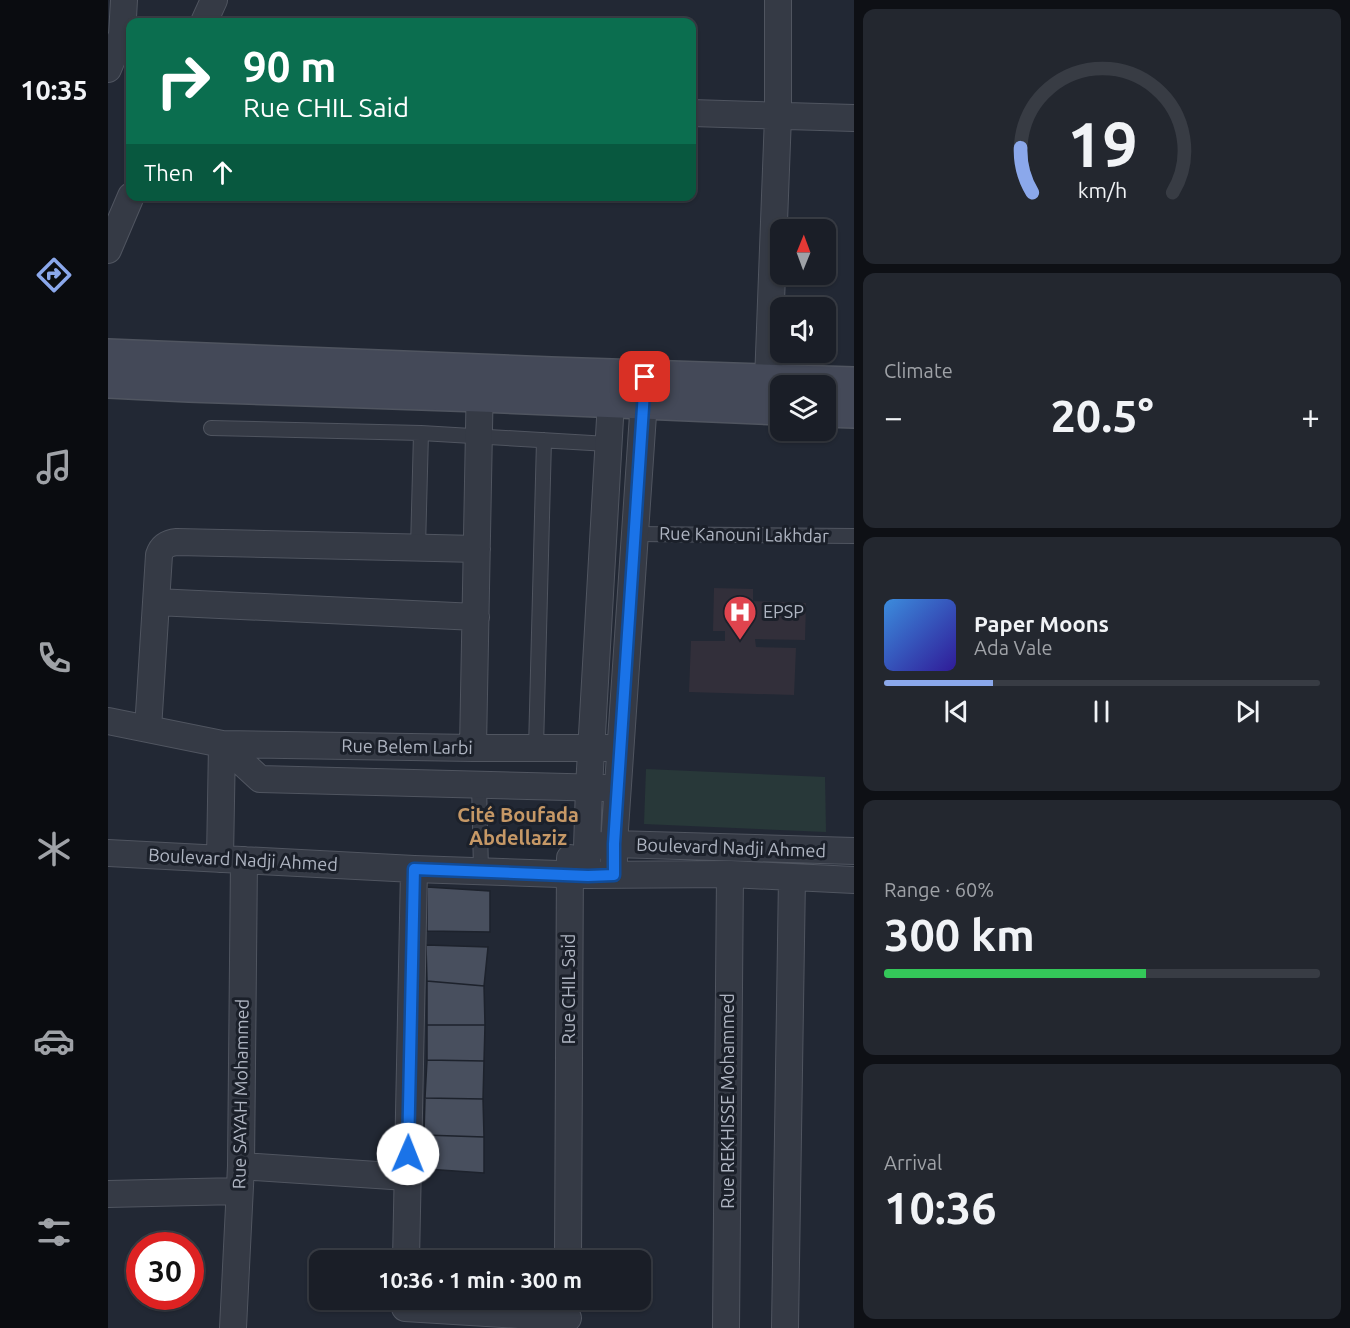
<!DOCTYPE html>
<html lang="en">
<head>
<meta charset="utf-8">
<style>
	:root { --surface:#1a1e27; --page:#23272f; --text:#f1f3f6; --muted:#9fa2a7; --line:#383c44; --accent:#8ba8eb }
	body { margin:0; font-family:Ubuntu,sans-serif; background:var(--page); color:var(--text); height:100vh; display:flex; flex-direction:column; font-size:22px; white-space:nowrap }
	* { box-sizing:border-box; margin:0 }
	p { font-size:20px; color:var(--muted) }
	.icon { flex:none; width:33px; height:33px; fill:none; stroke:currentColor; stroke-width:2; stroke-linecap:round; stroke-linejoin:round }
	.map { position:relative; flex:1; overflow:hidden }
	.sheet { display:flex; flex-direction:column; gap:9px; padding:9px; background:#0e1015; width:496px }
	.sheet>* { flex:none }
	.banner { position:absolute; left:18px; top:18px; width:570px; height:183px; border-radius:12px; box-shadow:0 2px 4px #0004,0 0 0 2px var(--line); background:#0b6e4f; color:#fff; overflow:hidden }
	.needle { width:39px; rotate:1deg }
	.tools { position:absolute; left:662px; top:219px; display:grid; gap:12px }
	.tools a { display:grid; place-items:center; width:66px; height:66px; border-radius:12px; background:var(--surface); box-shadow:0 2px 4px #0004,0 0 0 2px var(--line); font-size:30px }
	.speed { position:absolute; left:18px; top:1232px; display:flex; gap:12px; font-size:30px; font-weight:700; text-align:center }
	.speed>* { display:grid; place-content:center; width:78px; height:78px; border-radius:50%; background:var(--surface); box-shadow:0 2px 4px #0004,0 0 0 2px var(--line); line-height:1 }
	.speed .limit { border:9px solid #d22; background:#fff; color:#111 }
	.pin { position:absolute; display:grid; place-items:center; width:51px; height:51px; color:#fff; margin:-26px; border-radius:12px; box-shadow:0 3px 9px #0006 }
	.me { position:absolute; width:66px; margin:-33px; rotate:1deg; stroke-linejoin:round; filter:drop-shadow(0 0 4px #0008) }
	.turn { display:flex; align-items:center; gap:21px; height:126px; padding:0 18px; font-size:27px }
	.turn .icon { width:78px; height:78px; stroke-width:2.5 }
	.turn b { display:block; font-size:42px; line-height:51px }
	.then { display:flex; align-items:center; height:57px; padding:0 18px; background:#0003; gap:12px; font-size:22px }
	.big { font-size:45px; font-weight:600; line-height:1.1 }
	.sheet .widget { flex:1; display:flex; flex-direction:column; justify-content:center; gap:9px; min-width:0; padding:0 21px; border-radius:12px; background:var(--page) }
	.sheet .dial { align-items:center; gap:0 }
	.dial svg { height:156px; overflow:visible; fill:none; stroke:var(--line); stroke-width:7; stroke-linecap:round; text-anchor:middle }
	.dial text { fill:var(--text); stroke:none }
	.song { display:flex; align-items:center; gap:18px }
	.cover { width:72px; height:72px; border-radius:9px; background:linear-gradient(135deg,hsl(210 70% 55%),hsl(250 70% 35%)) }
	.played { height:6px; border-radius:3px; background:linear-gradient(90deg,var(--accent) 25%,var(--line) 25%) }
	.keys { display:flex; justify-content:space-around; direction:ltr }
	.heat { display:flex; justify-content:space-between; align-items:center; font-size:33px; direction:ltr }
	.charge { height:9px; border-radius:4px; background:linear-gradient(90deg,#34c759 60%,var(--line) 0) }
	.trip { position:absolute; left:201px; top:1250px; width:342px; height:60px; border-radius:12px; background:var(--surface); box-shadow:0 2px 4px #0004,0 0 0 2px var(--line); font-weight:600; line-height:60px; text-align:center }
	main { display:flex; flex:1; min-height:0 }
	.tab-bar { display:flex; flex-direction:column; width:108px; justify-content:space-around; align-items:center; background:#0a0c10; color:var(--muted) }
	.tab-bar .icon { width:42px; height:42px }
	.tab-bar .active { color:var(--accent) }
	.tab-bar b { font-size:27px; color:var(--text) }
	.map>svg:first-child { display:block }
	.medical { fill:#322f3a }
	.green { fill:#283839 }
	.building { fill:#484f5e; stroke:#1d222c; stroke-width:1.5 }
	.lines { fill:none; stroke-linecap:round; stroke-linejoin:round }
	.lane-casing { stroke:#505560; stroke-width:16 }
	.street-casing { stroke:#505560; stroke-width:28 }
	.secondary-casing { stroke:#505560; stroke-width:36 }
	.lane { stroke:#353a45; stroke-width:14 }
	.street { stroke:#353a45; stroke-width:26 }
	.secondary { stroke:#444958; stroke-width:33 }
	.route-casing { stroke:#114b97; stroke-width:15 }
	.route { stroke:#1a73e8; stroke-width:10 }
	.labels { text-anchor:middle; stroke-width:6; stroke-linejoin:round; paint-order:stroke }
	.street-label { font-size:18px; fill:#afb5c2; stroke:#1b202a }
	.poi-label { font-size:18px; fill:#afb5c2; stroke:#1b202a; text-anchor:start }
	.neighbourhood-label { font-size:20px; font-weight:bold; fill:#c69866; stroke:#1b202a }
</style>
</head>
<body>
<main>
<nav class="tab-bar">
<b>10:35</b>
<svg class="icon active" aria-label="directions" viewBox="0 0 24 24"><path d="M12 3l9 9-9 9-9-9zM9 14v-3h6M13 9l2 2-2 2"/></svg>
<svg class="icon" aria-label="music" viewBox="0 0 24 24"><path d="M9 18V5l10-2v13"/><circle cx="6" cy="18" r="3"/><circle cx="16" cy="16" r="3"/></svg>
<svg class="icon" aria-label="phone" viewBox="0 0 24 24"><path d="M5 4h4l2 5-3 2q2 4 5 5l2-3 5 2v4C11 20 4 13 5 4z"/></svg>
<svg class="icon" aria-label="climate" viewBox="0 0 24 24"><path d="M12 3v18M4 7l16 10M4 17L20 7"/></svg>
<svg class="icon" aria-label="car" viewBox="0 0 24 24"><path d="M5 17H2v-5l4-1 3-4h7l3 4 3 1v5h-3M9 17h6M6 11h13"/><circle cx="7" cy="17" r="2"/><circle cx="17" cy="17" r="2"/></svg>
<svg class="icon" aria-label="filters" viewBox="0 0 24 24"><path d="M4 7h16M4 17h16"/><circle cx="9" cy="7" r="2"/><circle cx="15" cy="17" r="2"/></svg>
</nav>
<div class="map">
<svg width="746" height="1328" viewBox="0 0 746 1328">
	<rect width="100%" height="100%" fill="#222834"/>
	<path class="medical" d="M606,588L645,589V601L698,603L697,640L647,639L648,647L688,648L686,695L581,692L583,641H617V631H605Z"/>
	<path class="green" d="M538,769L717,777L718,832L536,824Z"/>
	<path class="building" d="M319,887L382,891V932L319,931Z
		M318,945L380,947L376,986L319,981Z
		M319,981L376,986L377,1025H319Z
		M319,1025H377L376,1061L319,1060Z
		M319,1060L376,1061L375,1099L317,1098Z
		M317,1098L375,1099L376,1137L316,1135Z
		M316,1135L376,1137V1173L318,1169Z"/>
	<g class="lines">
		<g class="lane-casing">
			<path id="lane" d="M103,428L313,433L500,444
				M527,534L746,536
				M310,548L313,433
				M428,748L436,440
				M371,784L373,871"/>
		</g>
		<g class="street-casing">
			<path id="street" d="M96,22L106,0
				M0,69L14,35L16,0
				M584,113L746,118
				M0,250L23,196
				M660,381L670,116V0
				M48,602L368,617
				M0,721L114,744L365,748H512
				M40,729L51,555C54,546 59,543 69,542L369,549
				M114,744L152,779L498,788
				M365,748L372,376
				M488,846L506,844L746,851
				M0,853L306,869L480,875L622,874L746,880
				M112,859L114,744
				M480,875L479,847L481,787L503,401L502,382
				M506,875V844L537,385
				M133,1166L299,1177
				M0,1194L131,1191
				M298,1260L306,869
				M460,1260L462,858
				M297,1308L460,1318
				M125,1328L133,1166L136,860
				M618,1328L622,874
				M677,1328L684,877"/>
		</g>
		<g class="secondary-casing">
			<path id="secondary" d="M0,356L443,374L746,384
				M0,381L81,385L372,395L672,408
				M717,410L746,411"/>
		</g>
		<use href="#lane" class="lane"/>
		<use href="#street" class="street"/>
		<use href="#secondary" class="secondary"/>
	</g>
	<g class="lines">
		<g class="route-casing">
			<path id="route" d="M300,1154L306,869L480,876L506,875V844L537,377"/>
		</g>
		<use href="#route" class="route"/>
	</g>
	<defs>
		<g id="hospital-pin" transform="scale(1.725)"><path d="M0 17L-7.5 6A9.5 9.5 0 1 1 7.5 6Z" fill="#e0444e" stroke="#1b202a"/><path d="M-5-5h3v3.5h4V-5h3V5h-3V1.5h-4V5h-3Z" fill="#fff"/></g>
	</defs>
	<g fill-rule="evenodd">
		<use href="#hospital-pin" x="632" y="612"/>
	</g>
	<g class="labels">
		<g class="street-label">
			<text transform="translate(636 535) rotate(1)" y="6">Rue Kanouni Lakhdar</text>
			<text transform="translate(299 747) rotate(1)" y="6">Rue Belem Larbi</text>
			<text transform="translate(623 848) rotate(2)" y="6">Boulevard Nadji Ahmed</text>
			<text transform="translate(135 860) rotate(3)" y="6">Boulevard Nadji Ahmed</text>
			<text transform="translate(461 989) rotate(-90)" y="6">Rue CHIL Said</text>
			<text transform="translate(133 1094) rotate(-89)" y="6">Rue SAYAH Mohammed</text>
			<text transform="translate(620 1101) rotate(-90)" y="6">Rue REKHISSE Mohammed</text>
		</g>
		<g class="poi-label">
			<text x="655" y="618">EPSP</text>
		</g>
		<g class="neighbourhood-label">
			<text x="410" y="822">Cité Boufada<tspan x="410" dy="23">Abdellaziz</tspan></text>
		</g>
	</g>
</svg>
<div class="tools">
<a><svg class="needle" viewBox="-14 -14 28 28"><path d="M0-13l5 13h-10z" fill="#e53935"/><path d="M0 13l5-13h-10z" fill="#9fa2a7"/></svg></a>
<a><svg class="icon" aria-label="sound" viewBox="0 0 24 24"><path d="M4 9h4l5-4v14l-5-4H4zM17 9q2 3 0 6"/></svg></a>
<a><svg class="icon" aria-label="layers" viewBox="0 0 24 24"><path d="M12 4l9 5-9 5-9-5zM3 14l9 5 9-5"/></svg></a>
</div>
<div class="speed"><div class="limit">30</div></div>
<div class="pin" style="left:537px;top:377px;background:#d93025"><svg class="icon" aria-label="arrive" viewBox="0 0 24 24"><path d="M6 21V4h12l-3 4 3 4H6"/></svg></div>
<svg class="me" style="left:300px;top:1154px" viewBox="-20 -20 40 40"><circle r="19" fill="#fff"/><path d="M0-13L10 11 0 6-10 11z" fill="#1a73e8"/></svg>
<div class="trip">10:36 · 1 min · 300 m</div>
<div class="banner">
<div class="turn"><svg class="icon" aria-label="right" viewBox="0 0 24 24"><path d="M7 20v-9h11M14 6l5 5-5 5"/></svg><div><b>90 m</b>Rue CHIL Said</div></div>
<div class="then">Then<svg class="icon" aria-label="ahead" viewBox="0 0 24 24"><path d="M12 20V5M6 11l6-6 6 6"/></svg></div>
</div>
</div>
<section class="sheet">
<div class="widget dial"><svg viewBox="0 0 100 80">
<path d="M14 69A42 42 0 1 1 86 69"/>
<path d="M14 69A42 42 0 0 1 8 46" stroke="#8ba8eb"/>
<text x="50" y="56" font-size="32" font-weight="700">19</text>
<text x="50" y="72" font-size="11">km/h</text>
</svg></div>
<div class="widget"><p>Climate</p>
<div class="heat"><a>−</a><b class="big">20.5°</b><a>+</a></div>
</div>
<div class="widget">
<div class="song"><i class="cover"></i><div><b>Paper Moons</b><p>Ada Vale</p></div></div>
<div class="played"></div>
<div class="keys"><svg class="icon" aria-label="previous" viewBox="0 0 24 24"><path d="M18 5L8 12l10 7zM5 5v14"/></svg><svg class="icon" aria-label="pause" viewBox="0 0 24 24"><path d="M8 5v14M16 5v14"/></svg><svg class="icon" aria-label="next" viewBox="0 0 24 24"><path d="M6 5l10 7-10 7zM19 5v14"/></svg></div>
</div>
<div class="widget"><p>Range · 60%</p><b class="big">300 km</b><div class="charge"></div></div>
<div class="widget"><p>Arrival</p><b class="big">10:36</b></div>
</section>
</main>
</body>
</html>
